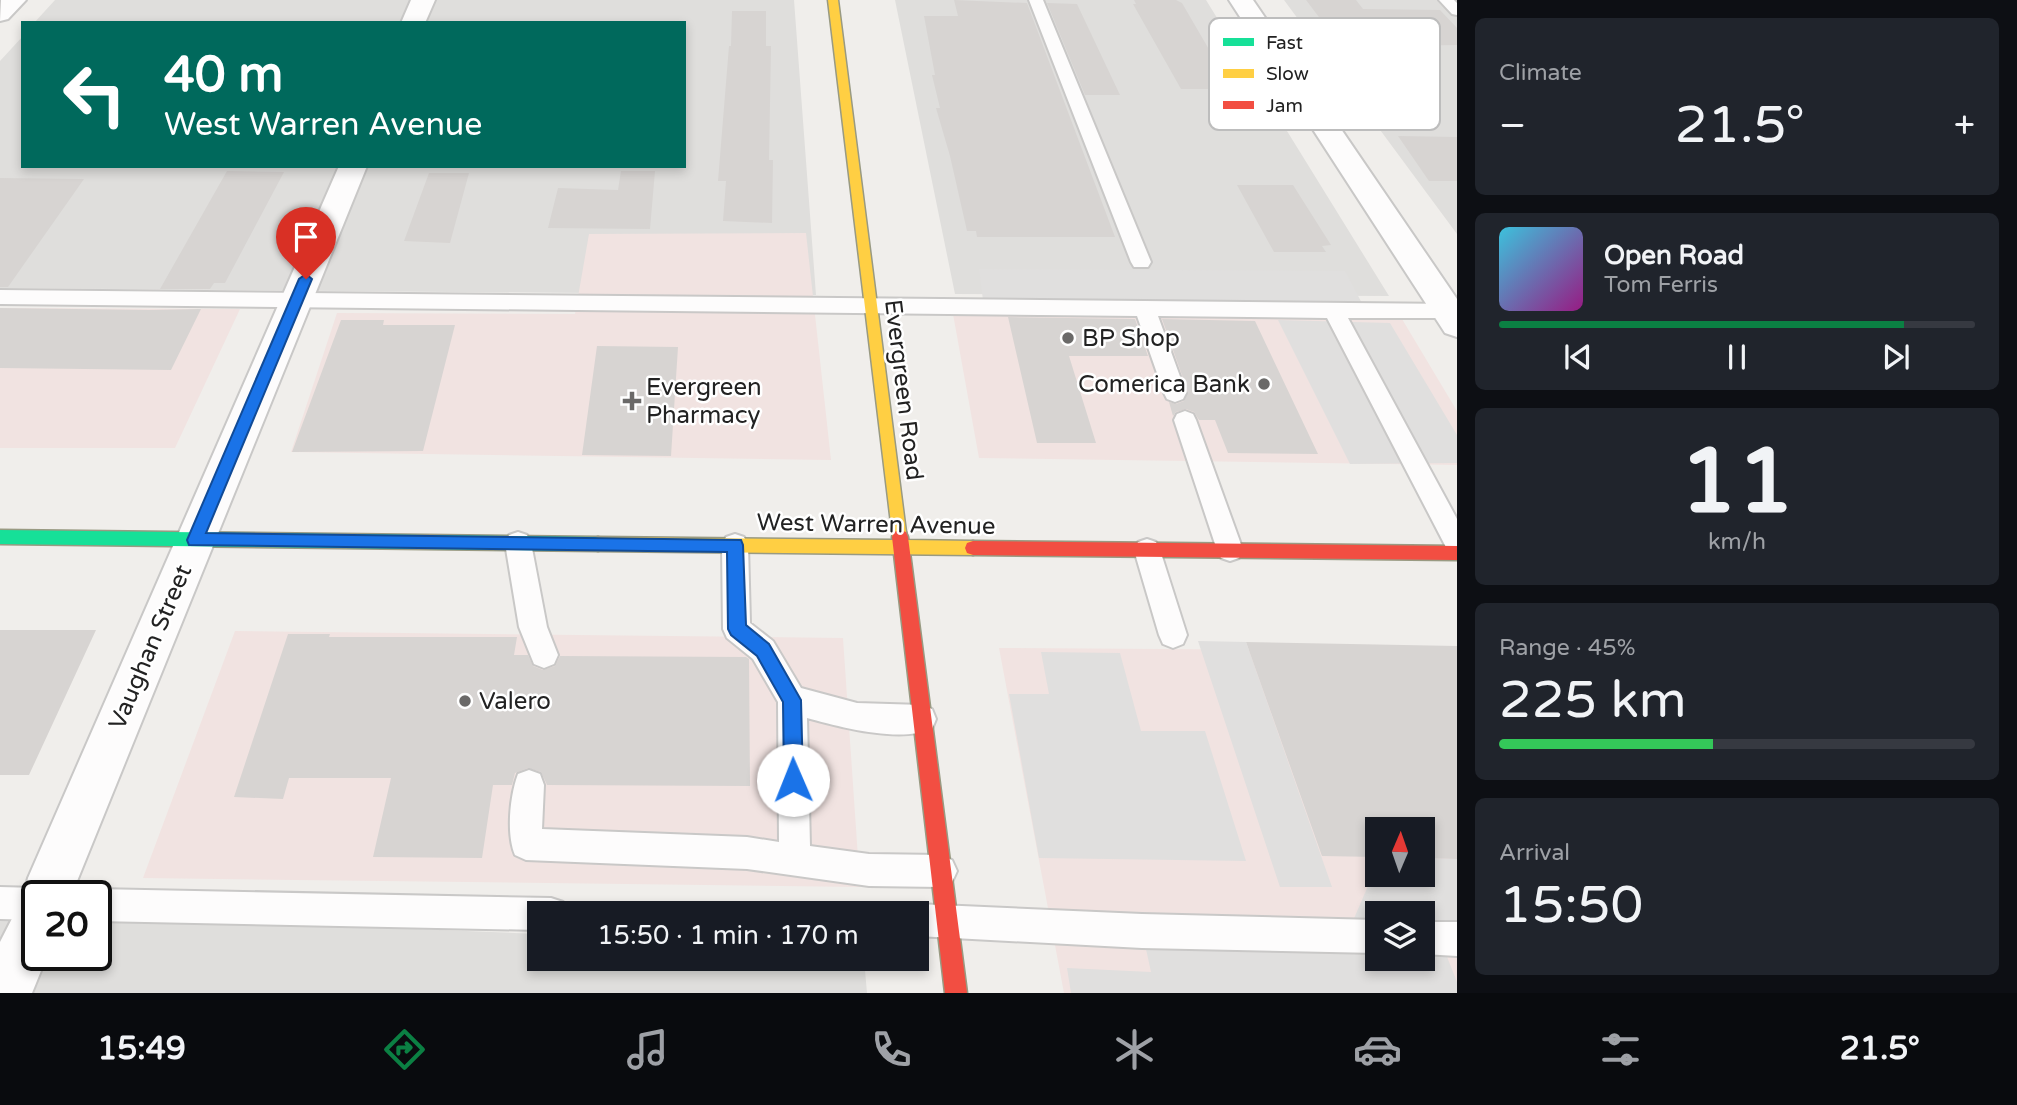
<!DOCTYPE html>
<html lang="en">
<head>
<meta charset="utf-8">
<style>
	:root { --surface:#171b24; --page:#20242c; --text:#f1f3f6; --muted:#9ea1a6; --line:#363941; --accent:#0b8043 }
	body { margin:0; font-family:"Varela Round",sans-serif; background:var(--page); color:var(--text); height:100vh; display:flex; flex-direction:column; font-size:26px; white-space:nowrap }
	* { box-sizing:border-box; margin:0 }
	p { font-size:23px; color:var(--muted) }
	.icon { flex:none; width:38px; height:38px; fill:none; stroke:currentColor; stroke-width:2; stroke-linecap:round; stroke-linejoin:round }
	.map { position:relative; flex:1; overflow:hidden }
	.side { display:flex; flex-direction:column; gap:18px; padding:18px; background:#0d0f14; width:560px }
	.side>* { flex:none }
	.banner { position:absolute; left:21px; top:21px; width:665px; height:147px; border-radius:0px; box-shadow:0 4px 10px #0003; background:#00695c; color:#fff; overflow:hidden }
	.needle { width:46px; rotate:2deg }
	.fabs { position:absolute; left:1365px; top:817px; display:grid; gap:14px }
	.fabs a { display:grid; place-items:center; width:70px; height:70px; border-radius:0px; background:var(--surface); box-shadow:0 4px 10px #0003; font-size:35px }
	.speed { position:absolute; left:21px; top:880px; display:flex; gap:14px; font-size:35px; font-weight:700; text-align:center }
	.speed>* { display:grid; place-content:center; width:91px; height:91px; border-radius:50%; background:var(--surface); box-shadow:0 4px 10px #0003; line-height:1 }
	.speed .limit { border:4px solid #111; border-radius:10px; background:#fff; color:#111 }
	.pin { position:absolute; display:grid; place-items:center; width:60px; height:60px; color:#fff; margin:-72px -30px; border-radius:50% 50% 50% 0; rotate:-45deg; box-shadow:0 0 7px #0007 }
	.pin .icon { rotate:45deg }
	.me { position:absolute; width:77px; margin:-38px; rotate:359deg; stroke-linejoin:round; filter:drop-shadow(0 0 5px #0008) }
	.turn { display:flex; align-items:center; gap:24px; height:147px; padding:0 28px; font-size:32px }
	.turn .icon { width:91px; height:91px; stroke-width:2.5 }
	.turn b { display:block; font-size:49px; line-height:60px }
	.big { font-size:52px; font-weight:600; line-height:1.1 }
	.side .tile { flex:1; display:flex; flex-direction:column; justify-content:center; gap:10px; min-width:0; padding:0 24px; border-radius:10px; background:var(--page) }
	.side .dial { align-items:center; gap:0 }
	.dial b { font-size:91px; line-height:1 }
	.song { display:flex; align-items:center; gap:21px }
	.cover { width:84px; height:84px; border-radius:10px; background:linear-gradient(135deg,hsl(190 70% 55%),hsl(310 70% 35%)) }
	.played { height:7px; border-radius:4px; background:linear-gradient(90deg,var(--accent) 85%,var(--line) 85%) }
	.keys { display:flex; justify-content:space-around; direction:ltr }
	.heat { display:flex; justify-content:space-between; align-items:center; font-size:38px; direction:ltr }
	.charge { height:10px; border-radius:5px; background:linear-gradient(90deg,#34c759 45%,var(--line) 0) }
	.trip { position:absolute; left:527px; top:901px; width:402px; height:70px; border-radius:0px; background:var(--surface); box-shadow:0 4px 10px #0003; font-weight:600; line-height:70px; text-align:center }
	.menu { display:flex; height:112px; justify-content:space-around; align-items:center; background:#090b0e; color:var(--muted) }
	.menu .icon { width:49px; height:49px }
	.menu .current { color:var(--accent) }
	.menu b { font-size:32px; color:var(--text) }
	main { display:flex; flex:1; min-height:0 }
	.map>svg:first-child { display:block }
	.residential { fill:#dfdedc }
	.commercial { fill:#f1e3e1; fill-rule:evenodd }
	.parking { fill:#e0dfde; fill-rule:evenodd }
	.building { fill:#d7d4d2 }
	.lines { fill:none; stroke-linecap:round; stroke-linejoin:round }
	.lane-casing { stroke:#c9c8c7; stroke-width:4 }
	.street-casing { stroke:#c9c8c7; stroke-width:4 }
	.fast-casing { stroke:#999a82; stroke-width:3 }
	.slow-casing { stroke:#999a82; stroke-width:3 }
	.jam-casing { stroke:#999a82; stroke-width:3 }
	.lane { fill:#fdfcfc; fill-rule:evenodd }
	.street { fill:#fdfcfc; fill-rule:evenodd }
	.fast { fill:#16e098; fill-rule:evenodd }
	.slow { fill:#ffcf43; fill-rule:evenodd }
	.jam { fill:#f24e42; fill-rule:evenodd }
	.route { fill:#1a73e8; stroke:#114b97; stroke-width:2 }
	.poi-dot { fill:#6a6968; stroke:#fff; stroke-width:2.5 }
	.labels { text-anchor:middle; stroke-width:5; stroke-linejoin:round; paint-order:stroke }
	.poi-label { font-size:24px; fill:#222; stroke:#fff; text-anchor:start }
	.street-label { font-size:24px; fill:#222; stroke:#fff }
	.key { fill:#fff; stroke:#bdbdbd; stroke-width:2 }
	.key-label { font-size:19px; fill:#222 }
</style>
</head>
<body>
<main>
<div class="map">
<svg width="1457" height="993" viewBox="0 0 1457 993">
	<rect width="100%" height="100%" fill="#f0eeeb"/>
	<path class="residential" d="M55,0H794L816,295L0,288V61L23,36V166H684V23H34Z
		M895,0H1206L1389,296L955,294Z
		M1284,0H1457V234Z
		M0,912L37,913V956H96V916L539,934V959H864L867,993H0Z"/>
	<path class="commercial" d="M806,233L831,460L291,452L337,313L575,314L589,234Z
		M0,308L240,309L175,448H0Z
		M953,314L1402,319L1457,411V465L979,458Z
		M235,631L843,638L860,887L143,878Z
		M999,648L1457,651V993H1064ZM1377,830H1423V875H1377ZM1377,914H1423V959H1377Z"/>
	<path class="parking" d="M979,269L1345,271L1365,309L984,308Z
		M1278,320L1390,323L1457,435V463L1350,464Z
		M1198,641L1246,642L1332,887H1280Z
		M1041,652L1120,653L1141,731H1205L1246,861L1039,858L1009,694H1049Z
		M1423,858L1457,859V939H1440L1457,982V993H1071L1067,968L1151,972L1142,931L1346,937L1377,865V875H1423ZM1377,914H1423V959H1377Z"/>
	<path class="building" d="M954,0L1027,3L1115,237H977L976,231H967L950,156L936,108H940L932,75H935L924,16H958Z
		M1134,0H1176L1182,3L1232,89H1181L1133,4H1136Z
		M1306,0H1356L1363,9L1440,10L1457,28V45L1391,46L1408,66H1356Z
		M1047,3L1077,4L1120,95H1085Z
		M732,11H766V46H771L769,160H773L772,223L723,221L726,181H718L729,46H731Z
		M1398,136L1457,137V181H1429Z
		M227,171L284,172L225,283H214L210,289H160Z
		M621,171H655L650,229L548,228L558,188L618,190Z
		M429,173H469L450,243L404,241Z
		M0,178L84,179L8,287H0Z
		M1237,185H1293L1331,245L1322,246L1326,252H1274Z
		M0,308L149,310L201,309L171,370L0,368Z
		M1008,317L1135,319L1148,356H1069L1096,443H1037Z
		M1162,319L1255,321L1318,454L1228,453L1215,420H1199L1194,412L1186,409L1176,412L1173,416L1169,402L1176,404L1184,401L1188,392Z
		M341,320H384L383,325H455L423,451L292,452Z
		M597,346L678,347L671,456L582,455Z
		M0,630H96L29,775H0Z
		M288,634H330L329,637H517L514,655H528L533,666L543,670L555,666L560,656L746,657L749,659L750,786L547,785L541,772L528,768L515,773L512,785H493L482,858L373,857L391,778H289L283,799L234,797Z
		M1246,642L1457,646V859L1423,858V830H1377V857L1322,856Z"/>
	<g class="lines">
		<g class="lane-casing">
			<path id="lane" d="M1029,0H1043L1151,262L1148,267H1134L1131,262Z
				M1439,0H1454L1457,3V15L1452,14Z
				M0,290L1457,304V318H1348L1457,519V554L1448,551L1327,318L1158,316L1186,393L1183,399L1175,402L1167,399L1164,393L1137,316L0,304Z
				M1185,411L1193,414L1196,420L1243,550L1239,558L1230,561L1221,558L1217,550L1174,420L1177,414Z
				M518,532L527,535L531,543L547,627L558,655L554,664L544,668L534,664L519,627L505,543L509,535Z
				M735,534L744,537L748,545L750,623L773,641L801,688L857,703L922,705L932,709L936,719L932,729C899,743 840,727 807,718L810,846L869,854L941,855L952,860L957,871L952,882L941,887L869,886L747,869L526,860L515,855C506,834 510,795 518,774L529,770L540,774L544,785L542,829L747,837L779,842L778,702L753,659L727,638L723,629L722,545L726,537Z
				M1147,539L1156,542L1160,550L1187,635L1183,644L1173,648L1163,644L1159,635L1134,550L1138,542Z
				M0,887L37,888L48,893L50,896H37V920L0,919Z
				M96,889L551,898L563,902L567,914H539V930L96,921V896H83Z
				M917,904L1142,914L1377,920V953L1142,948L917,936V914H903L905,908Z
				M1423,922H1457V956L1423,954Z"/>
		</g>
		<g class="street-casing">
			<path id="street" d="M26,0L8,19L0,21L1,0Z
				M411,0H435L425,23H401Z
				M1229,0H1253L1457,299V337L1445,333Z
				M339,166H367L71,896H37V956H47L32,993H0V942L22,899L28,878Z"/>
		</g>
		<g class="fast-casing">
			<path id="fast" d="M0,530L598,537L604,539L606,544L604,549L598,551L0,544Z"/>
		</g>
		<g class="slow-casing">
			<path id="slow" d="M828,0H838L907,540L973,541L979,543L981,548L979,553L973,555L598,551L592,549L590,544L592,539L598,537L893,540Z"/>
		</g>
		<g class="jam-casing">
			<path id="jam" d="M900,530L906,532L908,537L967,993H945L892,537L894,532Z
				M973,541L1457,546V560L973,555L967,553L965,548L967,543Z"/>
		</g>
		<use href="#lane" class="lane"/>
		<use href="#street" class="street"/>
		<use href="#fast" class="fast"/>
		<use href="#slow" class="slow"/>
		<use href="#jam" class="jam"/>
	</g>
	<path class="route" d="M306,274L312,279L206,533L741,540L743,545L746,625L769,644L801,700L803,780L800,787L793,790L787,787L784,780L783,702L757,656L731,635L728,629L727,552L189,545L187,540L299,279Z"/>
	<g class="poi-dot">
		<circle cx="1068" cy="338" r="7"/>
		<circle cx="1264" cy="384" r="7"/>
		<path d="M628.5 390.5h7v7h7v7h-7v7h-7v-7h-7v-7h7z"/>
		<circle cx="465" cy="701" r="7"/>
	</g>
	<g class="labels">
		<g class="poi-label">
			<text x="1082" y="346">BP Shop</text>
			<text x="1250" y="392" text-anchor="end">Comerica Bank</text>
			<text x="646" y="395">Evergreen<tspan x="646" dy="28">Pharmacy</tspan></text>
			<text x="479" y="709">Valero</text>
		</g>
		<g class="street-label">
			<text transform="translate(904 390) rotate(83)" y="8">Evergreen Road</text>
			<text transform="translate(876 524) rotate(1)" y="8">West Warren Avenue</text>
			<text transform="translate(150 647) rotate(-67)" y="8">Vaughan Street</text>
		</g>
	</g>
	<rect x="1209" y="18" width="231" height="112" rx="10" class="key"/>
	<rect x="1223" y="38" width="31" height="8" fill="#16e098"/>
	<rect x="1223" y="69" width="31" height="9" fill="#ffcf43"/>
	<rect x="1223" y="101" width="31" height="8" fill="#f24e42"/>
	<g class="key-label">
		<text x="1266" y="49">Fast</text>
		<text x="1266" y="80">Slow</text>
		<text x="1266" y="112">Jam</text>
	</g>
</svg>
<div class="fabs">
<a><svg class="needle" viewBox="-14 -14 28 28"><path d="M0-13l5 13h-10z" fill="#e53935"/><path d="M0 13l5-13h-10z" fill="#9ea1a6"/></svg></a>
<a><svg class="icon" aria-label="layers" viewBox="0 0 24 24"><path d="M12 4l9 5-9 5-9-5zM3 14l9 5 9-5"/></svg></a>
</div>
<div class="speed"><div class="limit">20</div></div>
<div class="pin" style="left:306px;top:279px;background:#d93025"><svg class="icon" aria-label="arrive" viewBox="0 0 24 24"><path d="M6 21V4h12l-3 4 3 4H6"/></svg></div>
<svg class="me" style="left:793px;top:780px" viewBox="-20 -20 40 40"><circle r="19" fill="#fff"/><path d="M0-13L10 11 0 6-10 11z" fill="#1a73e8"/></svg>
<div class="trip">15:50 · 1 min · 170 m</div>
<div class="banner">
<div class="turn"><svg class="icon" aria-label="left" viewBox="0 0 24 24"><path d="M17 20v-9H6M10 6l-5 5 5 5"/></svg><div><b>40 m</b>West Warren Avenue</div></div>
</div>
</div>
<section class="side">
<div class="tile"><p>Climate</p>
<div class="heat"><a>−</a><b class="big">21.5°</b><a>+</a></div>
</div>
<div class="tile">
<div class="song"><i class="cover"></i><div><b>Open Road</b><p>Tom Ferris</p></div></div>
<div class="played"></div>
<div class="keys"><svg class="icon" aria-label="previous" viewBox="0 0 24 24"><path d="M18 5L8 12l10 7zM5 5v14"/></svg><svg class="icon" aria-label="pause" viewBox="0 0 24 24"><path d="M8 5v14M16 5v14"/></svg><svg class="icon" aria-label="next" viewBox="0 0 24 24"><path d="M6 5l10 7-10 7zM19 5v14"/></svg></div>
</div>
<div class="tile dial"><b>11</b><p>km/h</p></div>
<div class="tile"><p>Range · 45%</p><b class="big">225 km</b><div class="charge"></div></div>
<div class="tile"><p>Arrival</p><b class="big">15:50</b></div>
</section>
</main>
<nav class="menu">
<b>15:49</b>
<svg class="icon current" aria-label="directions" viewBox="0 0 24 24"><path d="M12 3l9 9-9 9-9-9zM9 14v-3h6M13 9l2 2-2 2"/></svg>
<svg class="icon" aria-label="music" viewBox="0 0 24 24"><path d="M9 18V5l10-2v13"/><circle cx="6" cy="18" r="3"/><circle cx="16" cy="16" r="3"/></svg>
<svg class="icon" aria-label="phone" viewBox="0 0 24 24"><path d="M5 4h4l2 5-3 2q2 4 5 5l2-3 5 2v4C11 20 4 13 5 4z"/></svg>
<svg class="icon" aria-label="climate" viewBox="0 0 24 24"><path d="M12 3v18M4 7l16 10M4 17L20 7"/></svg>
<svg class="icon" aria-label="car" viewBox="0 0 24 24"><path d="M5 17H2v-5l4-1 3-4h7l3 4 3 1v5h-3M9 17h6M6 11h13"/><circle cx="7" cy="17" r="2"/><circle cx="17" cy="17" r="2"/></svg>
<svg class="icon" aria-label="filters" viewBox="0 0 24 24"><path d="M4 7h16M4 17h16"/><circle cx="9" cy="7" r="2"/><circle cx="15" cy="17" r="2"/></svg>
<b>21.5°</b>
</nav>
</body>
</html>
